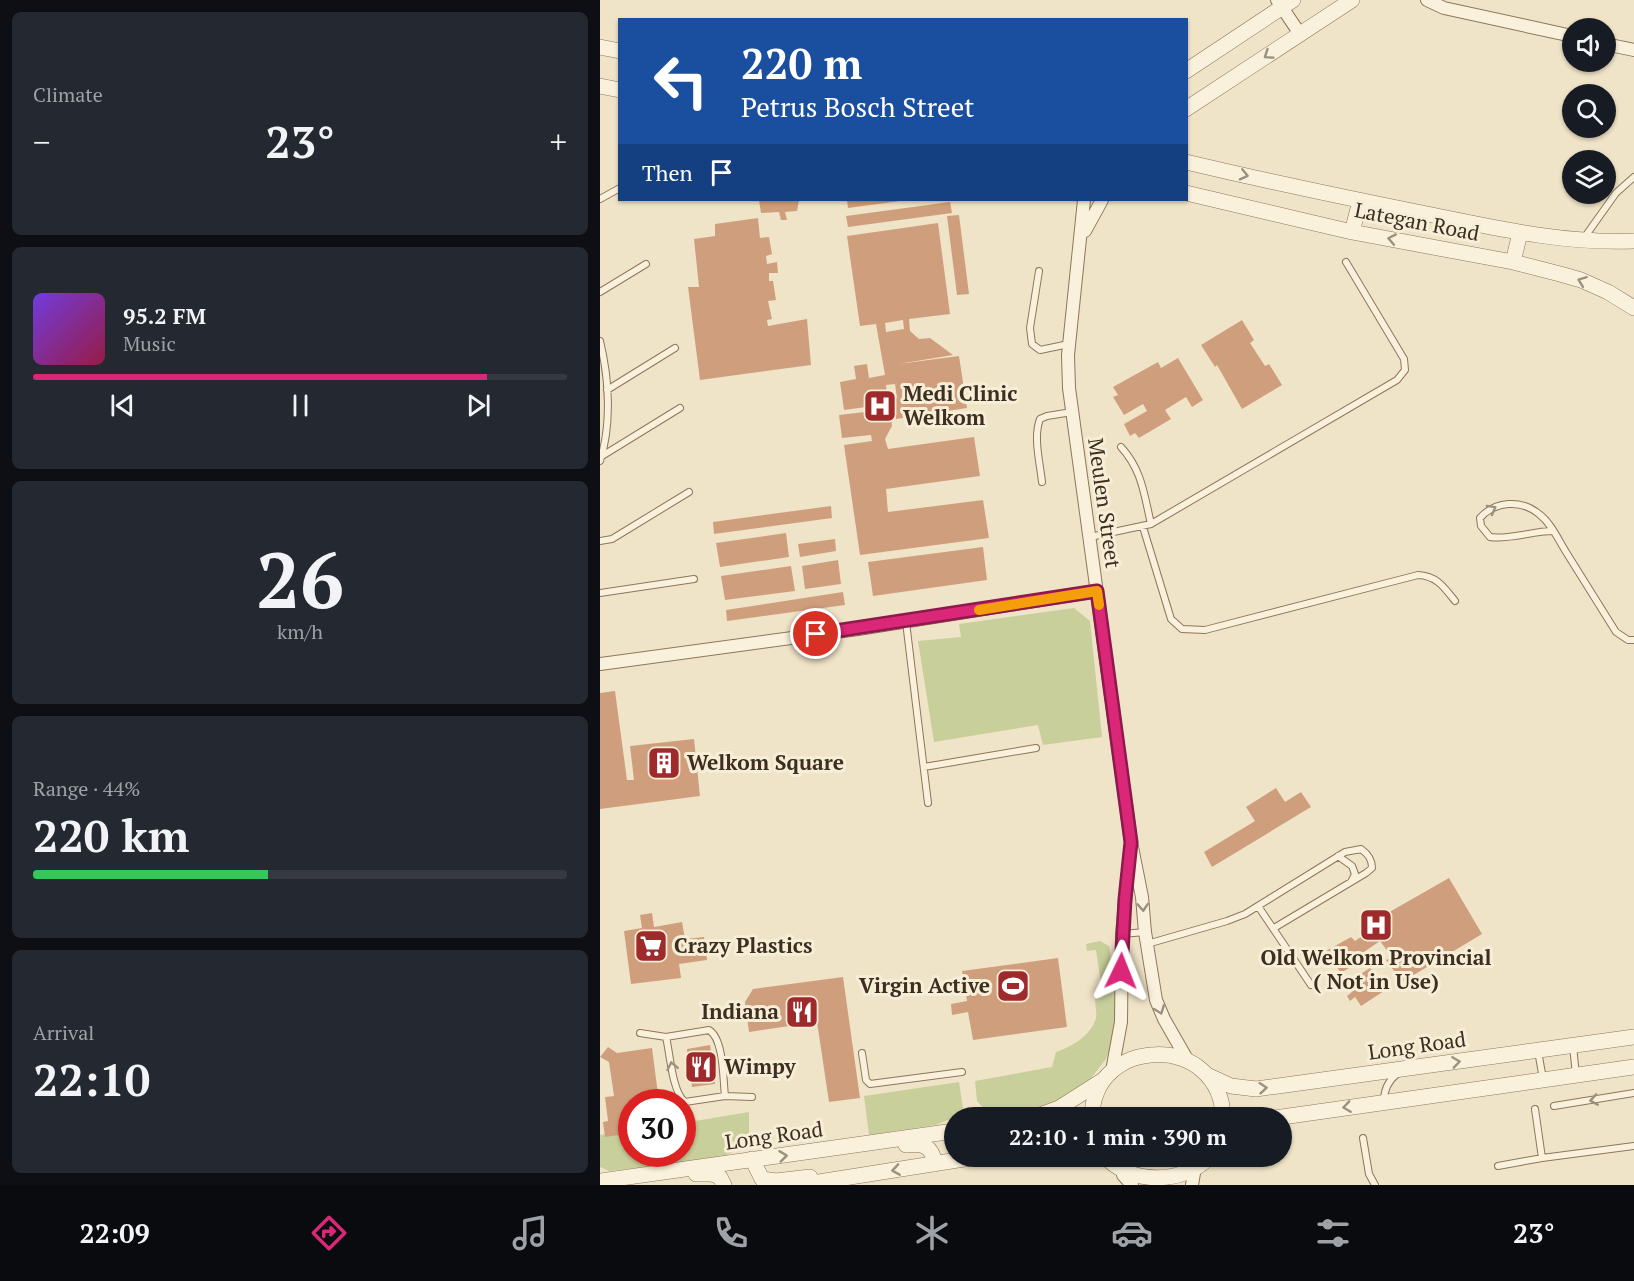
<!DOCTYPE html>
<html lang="en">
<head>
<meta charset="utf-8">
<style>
	:root { --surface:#171b24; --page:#242831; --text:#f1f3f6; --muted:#9ea1a6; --line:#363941; --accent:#db2777 }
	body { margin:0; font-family:"PT Serif",serif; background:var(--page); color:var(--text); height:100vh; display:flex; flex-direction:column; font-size:22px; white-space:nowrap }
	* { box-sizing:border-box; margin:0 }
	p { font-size:20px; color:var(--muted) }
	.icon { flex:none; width:33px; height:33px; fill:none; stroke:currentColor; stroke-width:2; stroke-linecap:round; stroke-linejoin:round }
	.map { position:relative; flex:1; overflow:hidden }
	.side { display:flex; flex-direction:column; gap:12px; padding:12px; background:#0d0f14; width:600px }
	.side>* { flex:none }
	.banner { position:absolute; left:18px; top:18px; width:570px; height:183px; border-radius:0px; box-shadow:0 2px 4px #0004; background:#1a4fa0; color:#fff; overflow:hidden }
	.fabs { position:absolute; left:962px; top:18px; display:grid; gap:12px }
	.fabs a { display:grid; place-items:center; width:54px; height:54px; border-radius:50%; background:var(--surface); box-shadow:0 2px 4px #0004; font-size:30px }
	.speed { position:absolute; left:18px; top:1089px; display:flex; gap:12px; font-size:30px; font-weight:700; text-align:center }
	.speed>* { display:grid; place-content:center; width:78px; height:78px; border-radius:50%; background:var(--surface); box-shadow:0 2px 4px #0004; line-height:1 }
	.speed .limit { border:9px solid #d22; background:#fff; color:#111 }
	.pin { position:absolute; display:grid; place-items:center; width:51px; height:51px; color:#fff; margin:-26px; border:3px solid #fff; border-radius:50%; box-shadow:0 2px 6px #0007 }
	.me { position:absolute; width:66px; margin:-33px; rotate:2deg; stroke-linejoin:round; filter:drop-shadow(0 0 4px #0008) }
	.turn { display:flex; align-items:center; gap:21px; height:126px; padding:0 24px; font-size:27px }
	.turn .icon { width:78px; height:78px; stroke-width:2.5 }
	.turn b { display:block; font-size:42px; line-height:51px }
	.then { display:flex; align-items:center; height:57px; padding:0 24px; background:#0003; gap:12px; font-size:22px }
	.big { font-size:45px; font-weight:600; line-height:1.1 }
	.side .card { flex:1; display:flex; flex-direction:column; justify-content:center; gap:9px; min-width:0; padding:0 21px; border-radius:9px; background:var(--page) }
	.side .dial { align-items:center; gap:0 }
	.dial b { font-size:78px; line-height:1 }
	.song { display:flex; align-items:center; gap:18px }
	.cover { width:72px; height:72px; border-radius:9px; background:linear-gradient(135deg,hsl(260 70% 55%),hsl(340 70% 35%)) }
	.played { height:6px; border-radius:3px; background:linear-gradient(90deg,var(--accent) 85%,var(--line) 85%) }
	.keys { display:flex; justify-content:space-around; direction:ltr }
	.heat { display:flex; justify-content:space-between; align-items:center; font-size:33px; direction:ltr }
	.charge { height:9px; border-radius:4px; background:linear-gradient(90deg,#34c759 44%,var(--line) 0) }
	.trip { position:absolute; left:344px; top:1107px; width:348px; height:60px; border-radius:30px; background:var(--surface); box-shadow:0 2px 4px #0004; font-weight:600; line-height:60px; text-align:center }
	.dock { display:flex; height:96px; justify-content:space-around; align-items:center; background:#090b0e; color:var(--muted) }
	.dock .icon { width:42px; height:42px }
	.dock .selected { color:var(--accent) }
	.dock b { font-size:27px; color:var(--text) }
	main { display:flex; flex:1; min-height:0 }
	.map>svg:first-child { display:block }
	.green { fill:#c9cf9b }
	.building { fill:#cf9f7d; fill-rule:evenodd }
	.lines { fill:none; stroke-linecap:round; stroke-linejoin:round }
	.service-casing { stroke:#8d765c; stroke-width:8 }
	.minor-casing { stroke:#8d765c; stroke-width:14 }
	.tertiary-casing { stroke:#8d765c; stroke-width:16 }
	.service { stroke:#faf1dc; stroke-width:6 }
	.minor { stroke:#faf1dc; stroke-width:12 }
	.tertiary { stroke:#faf1dc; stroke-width:15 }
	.oneway { stroke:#9c907e }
	.route-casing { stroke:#8e194d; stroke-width:15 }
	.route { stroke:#db2777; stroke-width:10 }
	.slow { stroke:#f59e0b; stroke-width:10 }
	.labels { text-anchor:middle; stroke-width:6; stroke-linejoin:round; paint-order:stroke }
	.street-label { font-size:21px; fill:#3d2e20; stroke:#f7eed8 }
	.poi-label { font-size:21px; font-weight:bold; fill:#3d2e20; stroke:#f7eed8; text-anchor:start }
</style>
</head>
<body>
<main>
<section class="side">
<div class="card"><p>Climate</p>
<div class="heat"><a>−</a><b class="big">23°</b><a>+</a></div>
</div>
<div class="card">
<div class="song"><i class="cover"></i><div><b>95.2 FM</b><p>Music</p></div></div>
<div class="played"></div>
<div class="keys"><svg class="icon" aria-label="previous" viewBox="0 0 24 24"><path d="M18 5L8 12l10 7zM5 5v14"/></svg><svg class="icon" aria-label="pause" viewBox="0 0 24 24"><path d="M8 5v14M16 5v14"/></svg><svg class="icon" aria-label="next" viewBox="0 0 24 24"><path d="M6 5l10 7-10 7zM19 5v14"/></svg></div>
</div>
<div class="card dial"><b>26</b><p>km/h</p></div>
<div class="card"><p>Range · 44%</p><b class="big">220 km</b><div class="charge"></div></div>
<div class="card"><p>Arrival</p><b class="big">22:10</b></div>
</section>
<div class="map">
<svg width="1034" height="1185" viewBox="0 0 1034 1185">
	<rect width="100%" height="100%" fill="#f0e4c8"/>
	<path class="green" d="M474,608L490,621L502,737L443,745L438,725L334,742L318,641L361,637L359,624Z
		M500,941L509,946L517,994L516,1033L506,1059L484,1087L437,1111L396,1116L386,1111L377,1101L375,1081L452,1067L456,1052C471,1047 491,1036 496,1018C497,1013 495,1004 495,999L503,997L496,950L487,951L486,944Z
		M359,1082L363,1108L355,1117L336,1125L269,1135L264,1096Z
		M149,1112V1138L139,1149L118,1159L9,1171L0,1167V1135L31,1131L32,1154H82L83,1123Z"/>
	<path class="building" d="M159,200H199L197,211L185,212L187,220H181L179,212L161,213Z
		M247,200H300V201L248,208Z
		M350,202L352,213L248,227L246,216Z
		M359,215L369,294L357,295L347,216Z
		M158,218L160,238L169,237L172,254L166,256L167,264L177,262L178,273H169V281H173L176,300L168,301L172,319L167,320L168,326L207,319L211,365L100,380L88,287H99L94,239L115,236V224Z
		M338,223L350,314L309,319L310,331L319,339L330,338L353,355L298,364L359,356L367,408L296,419L293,398H297L295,384L286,385L288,404L244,410L240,382L256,379L254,366L267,364L269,378L285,375L276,324L260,326L247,236ZM303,320L304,329L286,332L285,323Z
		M642,320L654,340L650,343L665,366L669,364L682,385L642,409L617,365L615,367L601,345Z
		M578,358L603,400L592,407L586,397L565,410L571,419L539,438L535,433L530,436L524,424L547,411L543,404L524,415L513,397L518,395L513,387L558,362L561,368Z
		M290,409L292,426L285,439L288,449L374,437L380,476L286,489L288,512L383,500L389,538L260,555L244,445L272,441L271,435L242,438L239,415Z
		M231,506L232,518L114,534L113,522Z
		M186,533L189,557L120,567L116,543Z
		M235,539L236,551L200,557L198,544Z
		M383,547L387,580L273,596L268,562Z
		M238,560L241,584L205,589L202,566Z
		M191,566L195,591L125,600L121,576Z
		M243,592L245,605L127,621L126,610Z
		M15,691L27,780H34L30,746L94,739L100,796L0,809V693Z
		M676,788L685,802L701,792L711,807L612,867L604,852L655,821L646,807Z
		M849,878L882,934L802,982L786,960L792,957L780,941L761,954L765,958L741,973L726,951L751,937L755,941L768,932L765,926Z
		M52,913L54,927L82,922L85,939L104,937L107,960L79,964L81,978L31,984L24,931L42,928L40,915Z
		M458,958L467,1027L373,1040L368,1012L352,1015L351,1004L367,1001L362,971Z
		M770,968L784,991L761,1006L755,997L750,1001L747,996L752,992L746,983Z
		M243,977L260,1098L229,1102L217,1022L149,1032L145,1002L153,989Z
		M110,1045L115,1084L92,1087L87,1049Z
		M8,1047L17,1053L52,1048L59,1102H32V1133L5,1137L3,1122L8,1121L5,1097L14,1096L9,1062L0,1057Z"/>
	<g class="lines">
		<g class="service-casing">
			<path id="service" d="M0,199L20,188
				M984,238L1016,193L1034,177
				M439,271L430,328L432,344L440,350L469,344
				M0,292L46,264
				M0,341C9,378 12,424 0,461
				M7,390L75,348
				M521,447C542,470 544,494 551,524
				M2,456L80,408
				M442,482C440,463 433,437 440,419L447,416L472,412
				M543,527L571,619L582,629L605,630L818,575C837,576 844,587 855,601
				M953,531C932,531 910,540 890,537L881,526L880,518C895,501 921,499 939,514C951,523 958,539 966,552C983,579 999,605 1016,632L1028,640H1034
				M490,537L551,524L797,380L805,370L804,359L746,262
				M0,541L12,539L89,492
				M0,593L94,579
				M306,622L328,803
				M324,767L436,748
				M738,856L752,866L755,874L751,882
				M658,906L711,985
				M522,934L545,932
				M547,944L627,921L645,914L745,852L761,849C768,854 772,859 772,868L766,873L674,928
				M40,1033L66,1037
				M973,1046L976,1075
				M938,1051L943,1079
				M262,1053L266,1080L270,1084L362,1072
				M125,1096C123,1080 124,1039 109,1030L66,1037C70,1053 72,1092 85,1102L125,1096L152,1097
				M784,1101C784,1090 788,1081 797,1074
				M954,1106L1034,1093
				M935,1109L942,1158
				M763,1138L769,1174L775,1185
				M898,1166L942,1158L1034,1146"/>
		</g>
		<g class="minor-casing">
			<path id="minor" d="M677,0L700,34
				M827,0L844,8L972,36
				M1005,44L1034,50
				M484,200L468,355L469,388L531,842L542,897L545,932L556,1000L564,1019L588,1061
				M485,231L502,200
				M0,664L258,629L497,591
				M512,1071L521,1022L522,934L530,852
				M523,1175L532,1185
				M592,1185L594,1173"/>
		</g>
		<g class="tertiary-casing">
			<path id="tertiary" d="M0,47L20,51
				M586,71L693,0
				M0,86L20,90
				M586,109L752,0
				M586,162C666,181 747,198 827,214C896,228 964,244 1034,241
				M586,193L752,232L913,262L960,274L981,280L1008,292L1034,308
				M752,232L760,201
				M913,262L920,233
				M607,1075L631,1086L656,1089L1034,1037
				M432,1118L459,1108L503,1080
				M492,1118C492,1034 622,1033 623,1118
				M675,1118L1034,1067
				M306,1145C324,1143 332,1146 335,1164
				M504,1156C533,1185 581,1185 611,1156
				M152,1159L162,1179L176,1181L210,1177
				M96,1174H112L120,1177L124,1185
				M0,1181L354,1131
				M200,1185L383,1156"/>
		</g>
		<use href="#service" class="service"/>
		<use href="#minor" class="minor"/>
		<use href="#tertiary" class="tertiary"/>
	</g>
	<defs><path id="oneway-chevron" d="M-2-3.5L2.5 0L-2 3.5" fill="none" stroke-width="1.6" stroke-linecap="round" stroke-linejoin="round" transform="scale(1.5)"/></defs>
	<g class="oneway">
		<use href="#oneway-chevron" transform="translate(668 55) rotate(146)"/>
		<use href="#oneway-chevron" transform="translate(644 175) rotate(13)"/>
		<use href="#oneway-chevron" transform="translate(792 239) rotate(-169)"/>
		<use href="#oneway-chevron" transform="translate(982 281) rotate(-159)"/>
		<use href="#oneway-chevron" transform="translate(892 509) rotate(-29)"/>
		<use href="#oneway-chevron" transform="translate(543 907) rotate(86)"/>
		<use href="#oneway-chevron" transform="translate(560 1010) rotate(69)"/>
		<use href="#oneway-chevron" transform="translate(856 1062) rotate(-8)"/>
		<use href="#oneway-chevron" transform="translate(72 1066) rotate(-101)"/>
		<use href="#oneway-chevron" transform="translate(663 1088) rotate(-5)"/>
		<use href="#oneway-chevron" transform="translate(994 1100) rotate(171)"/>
		<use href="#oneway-chevron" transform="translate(747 1107) rotate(172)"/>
		<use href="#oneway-chevron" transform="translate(183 1156) rotate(-7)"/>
		<use href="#oneway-chevron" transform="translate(296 1170) rotate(171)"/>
	</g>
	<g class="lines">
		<g class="route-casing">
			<path id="route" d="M216,634L497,591L531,842L525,899L521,971"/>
		</g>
		<use href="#route" class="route"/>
		<path class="slow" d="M379,610L497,591L499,605"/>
	</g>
	<defs>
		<g id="hospital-square" transform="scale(1.725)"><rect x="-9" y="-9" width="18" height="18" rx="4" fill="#9e2a2b" stroke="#f7eed8"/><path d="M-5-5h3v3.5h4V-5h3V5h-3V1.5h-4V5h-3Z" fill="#fff"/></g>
		<g id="building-square" transform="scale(1.725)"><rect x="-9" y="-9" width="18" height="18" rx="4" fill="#9e2a2b" stroke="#f7eed8"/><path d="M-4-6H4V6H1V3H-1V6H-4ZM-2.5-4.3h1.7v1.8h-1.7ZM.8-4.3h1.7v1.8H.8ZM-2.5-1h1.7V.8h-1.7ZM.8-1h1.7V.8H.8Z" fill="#fff"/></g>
		<g id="supermarket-square" transform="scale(1.725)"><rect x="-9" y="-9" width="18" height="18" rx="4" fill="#9e2a2b" stroke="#f7eed8"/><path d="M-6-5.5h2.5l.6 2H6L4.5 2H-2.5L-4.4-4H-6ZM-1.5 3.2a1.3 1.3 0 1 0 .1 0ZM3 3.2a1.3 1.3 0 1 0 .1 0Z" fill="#fff"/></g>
		<g id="stadium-square" transform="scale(1.725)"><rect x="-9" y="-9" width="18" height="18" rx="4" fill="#9e2a2b" stroke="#f7eed8"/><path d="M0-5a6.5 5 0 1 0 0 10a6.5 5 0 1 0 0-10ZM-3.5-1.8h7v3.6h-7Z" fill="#fff"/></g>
		<g id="restaurant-square" transform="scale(1.725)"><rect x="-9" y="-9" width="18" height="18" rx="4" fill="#9e2a2b" stroke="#f7eed8"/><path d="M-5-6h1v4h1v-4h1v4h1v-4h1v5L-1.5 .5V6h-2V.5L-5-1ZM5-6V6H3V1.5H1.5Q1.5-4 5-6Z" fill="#fff"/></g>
	</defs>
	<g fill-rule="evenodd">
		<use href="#hospital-square" x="280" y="406"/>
		<use href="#building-square" x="64" y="763"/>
		<use href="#hospital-square" x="776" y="925"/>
		<use href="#supermarket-square" x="51" y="946"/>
		<use href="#stadium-square" x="413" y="986"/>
		<use href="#restaurant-square" x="202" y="1012"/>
		<use href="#restaurant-square" x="101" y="1067"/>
	</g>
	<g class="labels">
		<g class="street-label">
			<text transform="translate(817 222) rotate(11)" y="7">Lategan Road</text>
			<text transform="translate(504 503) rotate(82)" y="7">Meulen Street</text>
			<text transform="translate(817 1046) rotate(-8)" y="7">Long Road</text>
			<text transform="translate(174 1136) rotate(-8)" y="7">Long Road</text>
		</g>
		<g class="poi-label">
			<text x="303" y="401">Medi Clinic<tspan x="303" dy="24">Welkom</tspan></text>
			<text x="87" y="770">Welkom Square</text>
			<text x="74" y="953">Crazy Plastics</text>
			<text x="776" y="965" text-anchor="middle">Old Welkom Provincial<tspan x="776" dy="24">( Not in Use)</tspan></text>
			<text x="390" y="993" text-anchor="end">Virgin Active</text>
			<text x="179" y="1019" text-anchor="end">Indiana</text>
			<text x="124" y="1074">Wimpy</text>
		</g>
	</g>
</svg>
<div class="fabs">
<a><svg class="icon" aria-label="sound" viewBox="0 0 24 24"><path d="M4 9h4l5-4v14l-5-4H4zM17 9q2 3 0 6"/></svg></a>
<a><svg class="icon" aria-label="search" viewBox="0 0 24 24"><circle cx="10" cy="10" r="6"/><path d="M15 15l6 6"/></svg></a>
<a><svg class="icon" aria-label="layers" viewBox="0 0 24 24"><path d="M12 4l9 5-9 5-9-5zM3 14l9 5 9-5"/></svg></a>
</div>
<div class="speed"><div class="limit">30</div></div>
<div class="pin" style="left:216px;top:634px;background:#d93025"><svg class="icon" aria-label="arrive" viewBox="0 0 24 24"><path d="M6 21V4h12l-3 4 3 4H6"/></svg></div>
<svg class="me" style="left:521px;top:971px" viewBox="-20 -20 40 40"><path d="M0-17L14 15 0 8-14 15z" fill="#db2777" stroke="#fff" stroke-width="4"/></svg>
<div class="trip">22:10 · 1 min · 390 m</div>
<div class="banner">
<div class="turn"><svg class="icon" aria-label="left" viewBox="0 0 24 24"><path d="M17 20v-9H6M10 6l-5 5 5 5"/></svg><div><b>220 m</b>Petrus Bosch Street</div></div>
<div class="then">Then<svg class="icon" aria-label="arrive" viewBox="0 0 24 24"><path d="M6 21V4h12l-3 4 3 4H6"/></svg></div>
</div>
</div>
</main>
<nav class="dock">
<b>22:09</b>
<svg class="icon selected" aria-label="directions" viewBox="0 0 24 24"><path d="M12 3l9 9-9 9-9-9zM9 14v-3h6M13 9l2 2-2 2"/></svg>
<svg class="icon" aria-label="music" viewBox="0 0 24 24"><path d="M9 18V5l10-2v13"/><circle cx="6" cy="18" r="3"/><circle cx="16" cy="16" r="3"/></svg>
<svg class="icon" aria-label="phone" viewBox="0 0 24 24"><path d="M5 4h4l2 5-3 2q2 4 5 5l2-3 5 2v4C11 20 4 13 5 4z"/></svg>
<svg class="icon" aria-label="climate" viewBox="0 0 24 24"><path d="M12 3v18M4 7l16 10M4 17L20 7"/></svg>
<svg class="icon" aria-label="car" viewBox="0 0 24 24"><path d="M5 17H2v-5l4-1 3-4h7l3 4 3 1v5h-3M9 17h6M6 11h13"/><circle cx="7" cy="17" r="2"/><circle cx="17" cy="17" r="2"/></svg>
<svg class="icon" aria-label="filters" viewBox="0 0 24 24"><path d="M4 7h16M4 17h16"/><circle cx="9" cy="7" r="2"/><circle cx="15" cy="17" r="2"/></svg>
<b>23°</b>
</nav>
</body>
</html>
